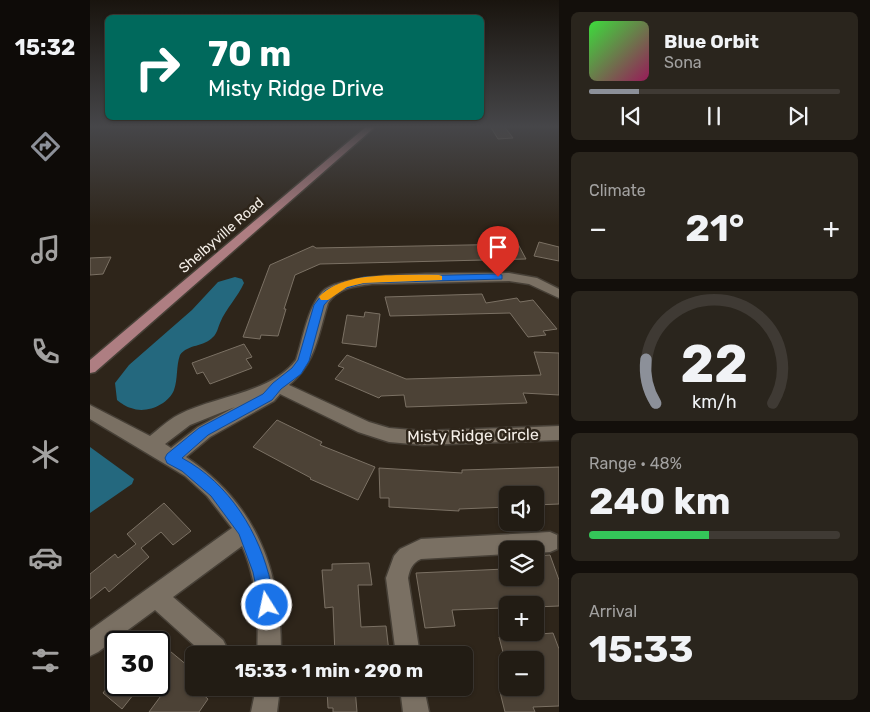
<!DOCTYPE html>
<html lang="en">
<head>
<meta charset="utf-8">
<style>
	:root { --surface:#221c14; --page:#2a251d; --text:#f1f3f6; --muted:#a2a1a0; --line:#3f3a34; --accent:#8c9099 }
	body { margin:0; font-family:Rubik,sans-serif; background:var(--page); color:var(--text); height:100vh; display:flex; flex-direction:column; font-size:19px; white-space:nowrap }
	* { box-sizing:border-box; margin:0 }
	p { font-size:16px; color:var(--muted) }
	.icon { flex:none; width:28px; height:28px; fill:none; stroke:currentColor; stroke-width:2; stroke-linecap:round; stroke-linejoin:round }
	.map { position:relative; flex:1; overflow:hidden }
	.sheet { display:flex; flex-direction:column; gap:12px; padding:12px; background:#130f0b; width:311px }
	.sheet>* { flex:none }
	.guide { position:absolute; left:15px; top:15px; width:379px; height:105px; border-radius:8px; box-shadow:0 1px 4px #0004,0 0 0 1px var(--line); background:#00695c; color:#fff; overflow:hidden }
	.buttons { position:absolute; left:409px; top:486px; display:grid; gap:10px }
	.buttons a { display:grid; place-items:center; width:45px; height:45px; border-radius:8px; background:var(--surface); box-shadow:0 1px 4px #0004,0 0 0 1px var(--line); font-size:25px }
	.speed { position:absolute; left:15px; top:631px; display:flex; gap:10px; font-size:25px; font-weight:700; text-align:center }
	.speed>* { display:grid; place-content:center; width:65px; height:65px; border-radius:50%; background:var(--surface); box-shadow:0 1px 4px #0004,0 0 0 1px var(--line); line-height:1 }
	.speed .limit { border:2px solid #111; border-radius:8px; background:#fff; color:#111 }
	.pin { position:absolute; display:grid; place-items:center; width:42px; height:42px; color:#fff; margin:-51px -21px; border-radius:50% 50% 50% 0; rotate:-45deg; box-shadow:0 0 5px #0007 }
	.pin .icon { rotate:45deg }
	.me { position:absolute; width:55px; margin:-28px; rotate:350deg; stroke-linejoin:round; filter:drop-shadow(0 0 4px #0008) }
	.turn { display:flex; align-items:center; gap:18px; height:105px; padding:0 20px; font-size:22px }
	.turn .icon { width:65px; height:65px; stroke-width:2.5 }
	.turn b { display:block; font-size:35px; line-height:42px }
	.big { font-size:38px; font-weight:700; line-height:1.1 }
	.sheet .card { flex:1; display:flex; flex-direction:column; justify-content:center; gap:8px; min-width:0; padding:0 18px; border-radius:8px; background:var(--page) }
	.sheet .dial { align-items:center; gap:0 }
	.dial svg { height:130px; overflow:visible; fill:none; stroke:var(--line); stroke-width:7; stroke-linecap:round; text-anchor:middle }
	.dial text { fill:var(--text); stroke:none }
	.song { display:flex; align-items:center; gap:15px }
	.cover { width:60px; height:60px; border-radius:8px; background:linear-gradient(135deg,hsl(120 70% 55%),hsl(330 70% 35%)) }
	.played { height:5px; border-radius:2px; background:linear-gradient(90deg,var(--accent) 20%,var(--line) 20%) }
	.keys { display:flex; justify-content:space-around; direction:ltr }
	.heat { display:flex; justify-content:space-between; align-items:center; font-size:28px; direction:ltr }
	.charge { height:8px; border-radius:4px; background:linear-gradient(90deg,#34c759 48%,var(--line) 0) }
	.trip { position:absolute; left:95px; top:646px; width:288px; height:50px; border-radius:8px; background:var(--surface); box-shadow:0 1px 4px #0004,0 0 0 1px var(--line); font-weight:700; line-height:50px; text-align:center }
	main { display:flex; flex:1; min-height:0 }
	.dock { display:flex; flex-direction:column; width:90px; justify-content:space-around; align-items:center; background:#0e0b08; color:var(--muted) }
	.dock .icon { width:35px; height:35px }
	.dock .selected { color:var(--accent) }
	.dock b { font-size:22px; color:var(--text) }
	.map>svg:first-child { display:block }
	.water { fill:#24687e }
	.building { fill:#4c4236; stroke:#7b7164 }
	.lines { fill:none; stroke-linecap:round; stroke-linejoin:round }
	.minor-casing { stroke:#474037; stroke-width:3 }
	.major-casing { stroke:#474037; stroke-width:3 }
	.minor { fill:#7a7063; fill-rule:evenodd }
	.major { fill:#ae7e82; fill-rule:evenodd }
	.route { fill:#1a73e8; stroke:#114b97 }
	.slow { fill:#f59e0b }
	.labels { text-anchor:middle; stroke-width:5; stroke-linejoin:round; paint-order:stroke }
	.far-street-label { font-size:14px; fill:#f5efe8; stroke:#2e251a }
	.street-label { font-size:16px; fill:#f5efe8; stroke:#2e251a }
</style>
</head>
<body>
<main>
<nav class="dock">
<b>15:32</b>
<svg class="icon selected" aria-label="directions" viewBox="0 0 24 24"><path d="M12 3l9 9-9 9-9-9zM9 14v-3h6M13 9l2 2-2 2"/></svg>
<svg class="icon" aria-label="music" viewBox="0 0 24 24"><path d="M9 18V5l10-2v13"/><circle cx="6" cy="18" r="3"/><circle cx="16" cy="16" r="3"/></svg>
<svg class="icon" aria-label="phone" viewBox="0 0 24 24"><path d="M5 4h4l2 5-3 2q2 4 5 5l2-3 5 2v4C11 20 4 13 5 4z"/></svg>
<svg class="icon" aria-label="climate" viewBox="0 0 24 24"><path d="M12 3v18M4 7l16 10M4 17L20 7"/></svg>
<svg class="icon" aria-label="car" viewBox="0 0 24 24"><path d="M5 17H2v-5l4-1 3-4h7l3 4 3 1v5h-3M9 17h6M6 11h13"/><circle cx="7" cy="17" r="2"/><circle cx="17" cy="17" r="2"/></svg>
<svg class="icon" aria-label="filters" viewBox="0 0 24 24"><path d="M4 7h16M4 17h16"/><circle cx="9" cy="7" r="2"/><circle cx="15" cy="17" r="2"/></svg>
</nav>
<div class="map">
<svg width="469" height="712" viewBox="0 0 469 712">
	<rect width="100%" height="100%" fill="#2e251a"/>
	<path class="water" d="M145,277L152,279L154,283C148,297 136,308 130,323C128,327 127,334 123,337C114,347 98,344 90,355C86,366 88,379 84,390C78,405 56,414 41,408C36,407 31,403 27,400L25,383L39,365L102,310L128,282Z
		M0,447L44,479L42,484L0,513Z"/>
	<path class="building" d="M400,126H414L423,138L408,139Z
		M449,242L469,247V261L444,256Z
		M428,244L436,259L230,264L205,275L194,309H196L188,336L171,335L170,339L153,337L180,265L223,246L226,248Z
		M21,257L13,274L0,275V258Z
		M392,294L396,303L427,298L430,302L443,300L467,329L453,331L456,335L438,337L420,313L300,316L295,297Z
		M275,312L290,314L286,347L252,343L257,315L274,317Z
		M154,344L162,357L156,359L162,368L120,384L113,372L107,374L102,363Z
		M444,352L469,353V395L433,393L437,403L316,407L314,395L291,396L289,398L245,379L254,368L248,366L257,355L316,379L451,375Z
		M187,420L232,442L230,445L285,467L268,500L220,479L221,478L163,447Z
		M469,467V504L445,505V495H418V507L369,509V511L299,507V498H290L289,468L372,473V470Z
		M74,503L101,531L83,545L71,532L51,548L59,557L19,592L15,587L0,599V574L25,554L28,558L46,544L37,534Z
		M460,555L469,580V606L445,607V605H412L413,608L362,610L365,626L335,628L326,573L415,569L418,578H445V556Z
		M279,563L282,585H268L271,627L296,626L299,652L245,655L243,607L235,608L232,570H242V564Z
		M463,633L469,649V706L443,707L445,712H415L410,692L451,689L445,671V660H415L409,637Z
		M69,642L98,666L96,668L104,674L99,682L118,699L109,712H59L73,693L69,689Z
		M19,685H51L32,709L13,693Z
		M247,688H265L267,712H243V708H238L237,690H247Z"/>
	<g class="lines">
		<g class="minor-casing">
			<path id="minor" d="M419,273L447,278L469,289V298L439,284L419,281L282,284C265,286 248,288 238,303C228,335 226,363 199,385L279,422L299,428L333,431L469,426V440L333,445L299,442L268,432L190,394L184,401L120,437L96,457C167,504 192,572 191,655H167C169,619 167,579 152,546L83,597L133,640L137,648L134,655H115L65,610L8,652L0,656V630L142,528L117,496L95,476L0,419V405L60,436C69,429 78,420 88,415C124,396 182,393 206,360C213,339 217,309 232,292C252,269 384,274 419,273ZM145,407L108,427L81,448L75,444L100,425Z
				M460,532L467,535V549L460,552L445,553V550H418V554L331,559C322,563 320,569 318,578L330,655H306L296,578L304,556L310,549L331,539Z
				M166,688H190L187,712H161Z
				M310,688H334L339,712H313Z"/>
		</g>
		<g class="major-casing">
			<path id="major" d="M277,126H286L5,372L0,373V360Z"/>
		</g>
		<use href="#minor" class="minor"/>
		<use href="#major" class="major"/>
	</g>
	<linearGradient id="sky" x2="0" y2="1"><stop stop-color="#19140e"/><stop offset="0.56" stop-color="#464649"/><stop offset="1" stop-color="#464649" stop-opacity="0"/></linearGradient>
	<rect width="469" height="226" fill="url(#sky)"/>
	<path class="route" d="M408,274L412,275V279L274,283L253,289L242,296L234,305L219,361L211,374L191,389L182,400L118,435L92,458C139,483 170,533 181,584C183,593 187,602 183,611L177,613L171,611L163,572L149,534L121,496L92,471L77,463L75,458L77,454L109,428L173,394L183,383L202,368L208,360L224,305L235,291L246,285L274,277Z"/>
	<path class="slow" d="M349,275L352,276V280L274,283L257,287L238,300H231L229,297C254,269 314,276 349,275Z"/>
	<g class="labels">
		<g class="far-street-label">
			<text transform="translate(131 235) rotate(-41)" y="5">Shelbyville Road</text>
		</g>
		<g class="street-label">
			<text transform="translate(383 435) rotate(-1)" y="6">Misty Ridge Circle</text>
		</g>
	</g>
</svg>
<div class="buttons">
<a><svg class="icon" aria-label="sound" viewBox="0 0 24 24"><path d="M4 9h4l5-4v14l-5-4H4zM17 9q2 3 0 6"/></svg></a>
<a><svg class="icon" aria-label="layers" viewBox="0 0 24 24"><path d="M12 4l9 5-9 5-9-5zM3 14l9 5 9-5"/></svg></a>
<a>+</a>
<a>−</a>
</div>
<div class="speed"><div class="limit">30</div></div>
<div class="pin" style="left:408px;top:277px;background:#d93025"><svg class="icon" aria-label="arrive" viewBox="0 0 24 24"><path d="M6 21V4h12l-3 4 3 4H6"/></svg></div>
<svg class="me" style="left:177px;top:605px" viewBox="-20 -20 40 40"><circle r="17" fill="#1a73e8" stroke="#fff" stroke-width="3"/><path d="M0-11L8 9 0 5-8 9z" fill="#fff"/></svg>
<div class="trip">15:33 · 1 min · 290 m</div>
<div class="guide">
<div class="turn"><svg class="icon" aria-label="right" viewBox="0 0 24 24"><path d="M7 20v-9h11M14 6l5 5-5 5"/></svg><div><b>70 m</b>Misty Ridge Drive</div></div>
</div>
</div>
<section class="sheet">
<div class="card">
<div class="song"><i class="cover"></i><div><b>Blue Orbit</b><p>Sona</p></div></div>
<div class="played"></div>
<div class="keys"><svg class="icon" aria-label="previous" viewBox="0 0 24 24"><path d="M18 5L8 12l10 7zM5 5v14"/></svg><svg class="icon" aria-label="pause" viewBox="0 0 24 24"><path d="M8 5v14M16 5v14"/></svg><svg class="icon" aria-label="next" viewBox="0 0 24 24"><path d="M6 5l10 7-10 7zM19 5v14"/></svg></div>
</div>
<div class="card"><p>Climate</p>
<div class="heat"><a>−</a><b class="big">21°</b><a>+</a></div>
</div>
<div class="card dial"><svg viewBox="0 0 100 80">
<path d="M14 69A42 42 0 1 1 86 69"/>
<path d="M14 69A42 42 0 0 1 8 42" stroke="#8c9099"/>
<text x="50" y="56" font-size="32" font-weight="700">22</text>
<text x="50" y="72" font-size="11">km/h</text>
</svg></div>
<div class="card"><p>Range · 48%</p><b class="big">240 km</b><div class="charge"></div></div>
<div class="card"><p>Arrival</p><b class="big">15:33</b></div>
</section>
</main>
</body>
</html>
